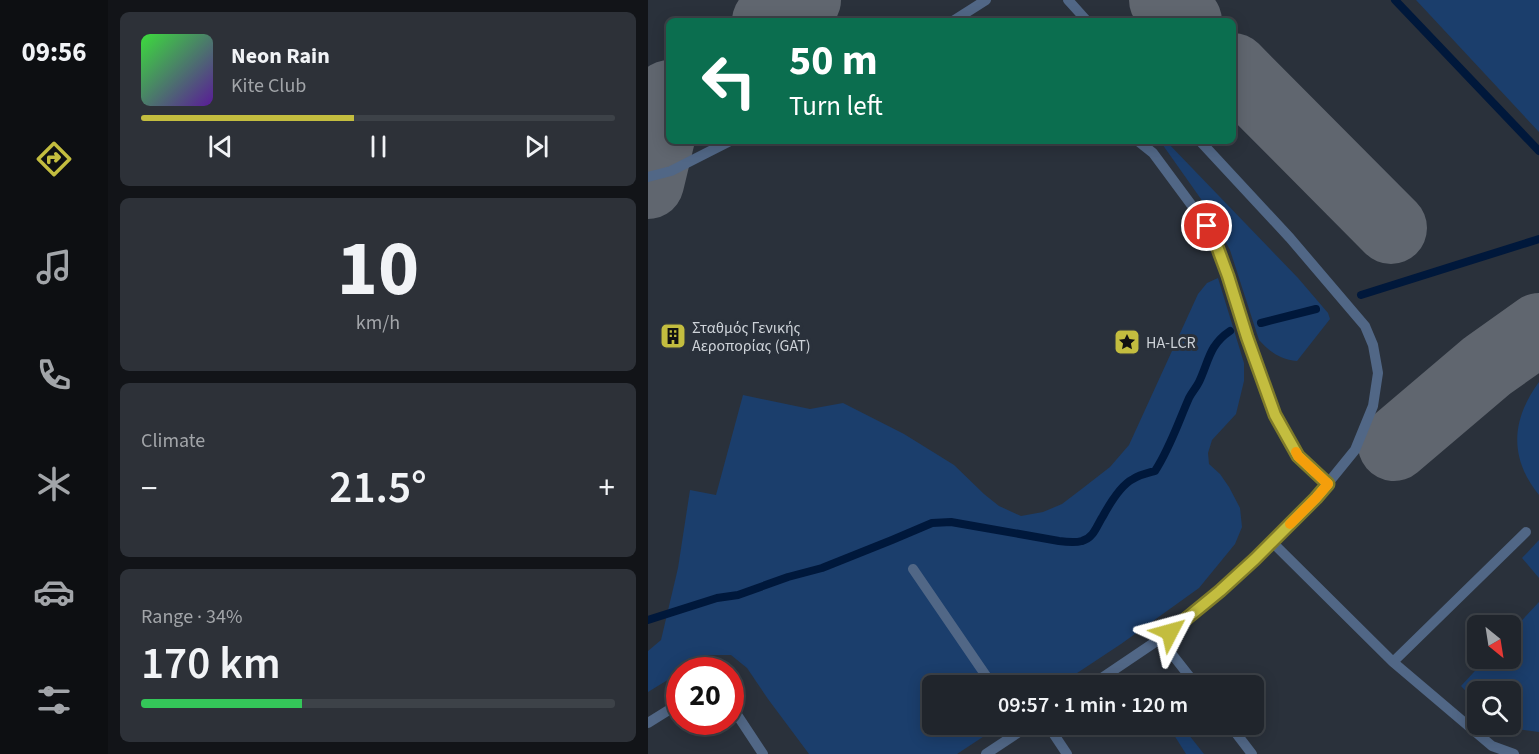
<!DOCTYPE html>
<html lang="en">
<head>
<meta charset="utf-8">
<style>
	:root { --surface:#20252c; --page:#2d3138; --text:#f1f3f6; --muted:#a2a5a9; --line:#3d4248; --accent:#c3bd3f }
	body { margin:0; font-family:"Source Sans 3",sans-serif; background:var(--page); color:var(--text); height:100vh; display:flex; flex-direction:column; font-size:22px; white-space:nowrap }
	* { box-sizing:border-box; margin:0 }
	p { font-size:20px; color:var(--muted) }
	.icon { flex:none; width:33px; height:33px; fill:none; stroke:currentColor; stroke-width:2; stroke-linecap:round; stroke-linejoin:round }
	.map { position:relative; flex:1; overflow:hidden }
	.side { display:flex; flex-direction:column; gap:12px; padding:12px; background:#121418; width:540px }
	.side>* { flex:none }
	.guide { position:absolute; left:18px; top:18px; width:570px; height:126px; border-radius:9px; box-shadow:0 3px 15px #0003,0 0 0 2px var(--line); background:#0b6e4f; color:#fff; overflow:hidden }
	.needle { width:39px; rotate:150deg }
	.fabs { position:absolute; left:819px; top:615px; display:grid; gap:12px }
	.fabs a { display:grid; place-items:center; width:54px; height:54px; border-radius:9px; background:var(--surface); box-shadow:0 3px 15px #0003,0 0 0 2px var(--line); font-size:30px }
	.speed { position:absolute; left:18px; top:657px; display:flex; gap:12px; font-size:30px; font-weight:700; text-align:center }
	.speed>* { display:grid; place-content:center; width:78px; height:78px; border-radius:50%; background:var(--surface); box-shadow:0 3px 15px #0003,0 0 0 2px var(--line); line-height:1 }
	.speed .limit { border:9px solid #d22; background:#fff; color:#111 }
	.pin { position:absolute; display:grid; place-items:center; width:51px; height:51px; color:#fff; margin:-26px; border:3px solid #fff; border-radius:50%; box-shadow:0 2px 6px #0007 }
	.me { position:absolute; width:66px; margin:-33px; rotate:51deg; stroke-linejoin:round; filter:drop-shadow(0 0 4px #0008) }
	.turn { display:flex; align-items:center; gap:21px; height:126px; padding:0 24px; font-size:27px }
	.turn .icon { width:78px; height:78px; stroke-width:2.5 }
	.turn b { display:block; font-size:42px; line-height:51px }
	.big { font-size:45px; font-weight:600; line-height:1.1 }
	.side .tile { flex:1; display:flex; flex-direction:column; justify-content:center; gap:9px; min-width:0; padding:0 21px; border-radius:9px; background:var(--page) }
	.side .dial { align-items:center; gap:0 }
	.dial b { font-size:78px; line-height:1 }
	.song { display:flex; align-items:center; gap:18px }
	.cover { width:72px; height:72px; border-radius:9px; background:linear-gradient(135deg,hsl(120 70% 55%),hsl(270 70% 35%)) }
	.played { height:6px; border-radius:3px; background:linear-gradient(90deg,var(--accent) 45%,var(--line) 45%) }
	.keys { display:flex; justify-content:space-around; direction:ltr }
	.heat { display:flex; justify-content:space-between; align-items:center; font-size:33px; direction:ltr }
	.charge { height:9px; border-radius:4px; background:linear-gradient(90deg,#34c759 34%,var(--line) 0) }
	.trip { position:absolute; left:274px; top:675px; width:342px; height:60px; border-radius:9px; background:var(--surface); box-shadow:0 3px 15px #0003,0 0 0 2px var(--line); font-weight:600; line-height:60px; text-align:center }
	main { display:flex; flex:1; min-height:0 }
	.tabs { display:flex; flex-direction:column; width:108px; justify-content:space-around; align-items:center; background:#0d0f12; color:var(--muted) }
	.tabs .icon { width:42px; height:42px }
	.tabs .current { color:var(--accent) }
	.tabs b { font-size:27px; color:var(--text) }
	.map>svg:first-child { display:block }
	.green { fill:#1b3e6c }
	.lines { fill:none; stroke-linecap:round; stroke-linejoin:round }
	.stream { stroke:#00183b; stroke-width:8 }
	.taxiway { stroke:#60666f; stroke-width:72 }
	.lane { stroke:#516786; stroke-width:10 }
	.route-casing { stroke:#7f7b29; stroke-width:15 }
	.route { stroke:#c3bd3f; stroke-width:10 }
	.slow { stroke:#f59e0b; stroke-width:10 }
	.labels { text-anchor:middle; stroke-width:6; stroke-linejoin:round; paint-order:stroke }
	.poi-label { font-size:16px; fill:#cdd2d8; stroke:#2a313b; text-anchor:start }
</style>
</head>
<body>
<main>
<nav class="tabs">
<b>09:56</b>
<svg class="icon current" aria-label="directions" viewBox="0 0 24 24"><path d="M12 3l9 9-9 9-9-9zM9 14v-3h6M13 9l2 2-2 2"/></svg>
<svg class="icon" aria-label="music" viewBox="0 0 24 24"><path d="M9 18V5l10-2v13"/><circle cx="6" cy="18" r="3"/><circle cx="16" cy="16" r="3"/></svg>
<svg class="icon" aria-label="phone" viewBox="0 0 24 24"><path d="M5 4h4l2 5-3 2q2 4 5 5l2-3 5 2v4C11 20 4 13 5 4z"/></svg>
<svg class="icon" aria-label="climate" viewBox="0 0 24 24"><path d="M12 3v18M4 7l16 10M4 17L20 7"/></svg>
<svg class="icon" aria-label="car" viewBox="0 0 24 24"><path d="M5 17H2v-5l4-1 3-4h7l3 4 3 1v5h-3M9 17h6M6 11h13"/><circle cx="7" cy="17" r="2"/><circle cx="17" cy="17" r="2"/></svg>
<svg class="icon" aria-label="filters" viewBox="0 0 24 24"><path d="M4 7h16M4 17h16"/><circle cx="9" cy="7" r="2"/><circle cx="15" cy="17" r="2"/></svg>
</nav>
<section class="side">
<div class="tile">
<div class="song"><i class="cover"></i><div><b>Neon Rain</b><p>Kite Club</p></div></div>
<div class="played"></div>
<div class="keys"><svg class="icon" aria-label="previous" viewBox="0 0 24 24"><path d="M18 5L8 12l10 7zM5 5v14"/></svg><svg class="icon" aria-label="pause" viewBox="0 0 24 24"><path d="M8 5v14M16 5v14"/></svg><svg class="icon" aria-label="next" viewBox="0 0 24 24"><path d="M6 5l10 7-10 7zM19 5v14"/></svg></div>
</div>
<div class="tile dial"><b>10</b><p>km/h</p></div>
<div class="tile"><p>Climate</p>
<div class="heat"><a>−</a><b class="big">21.5°</b><a>+</a></div>
</div>
<div class="tile"><p>Range · 34%</p><b class="big">170 km</b><div class="charge"></div></div>
</section>
<div class="map">
<svg width="891" height="754" viewBox="0 0 891 754">
	<rect width="100%" height="100%" fill="#2a313b"/>
	<path class="green" d="M768,0H891V132Z
		M512,141H518L650,278L680,313L682,319L649,361C632,359 623,353 611,340L582,250L560,209Z
		M570,278L596,363V381L588,414L564,440L560,453L561,464L572,474L581,487L592,508L594,527L587,544L551,588L473,644L411,685L285,686V724L353,725L309,754H161L120,699L99,668L83,655H61L35,670H32L31,673L0,692V651L13,640L30,568L42,490L68,495L95,395L162,409L195,403L256,434L306,465L336,494L351,506L373,516L395,512L414,504L435,488L462,467L481,445L550,294L559,283Z
		M891,382V495C861,458 863,420 891,382Z
		M891,540V578L874,558Z
		M891,602V732L852,727L850,725L862,724V692H830L829,703L813,686L838,659L862,658L863,632Z
		M524,724L533,725L556,754H538L521,727Z"/>
	<g class="lines">
		<path class="stream" d="M747,0L891,151
			M713,295L891,239
			M613,323L668,309
			M0,620L69,598L90,595L140,577L174,568L244,540L284,523L303,522L411,541C418,542 427,543 434,541C446,538 449,525 455,516C461,505 473,485 485,479C491,475 500,473 507,471C522,448 530,423 541,398C544,392 548,388 551,382C561,361 561,345 582,331"/>
		<path class="taxiway" d="M517,0L538,21
			M120,21L157,0
			M585,69L743,228
			M0,183L21,96
			M746,445L839,366L891,329"/>
		<path class="lane" d="M420,0L439,21
			M305,21L338,0
			M490,141L505,153L559,226L570,249L580,276L599,337L627,415L650,456L680,484
			M0,177L23,171L82,141
			M624,542L745,662L844,746L866,754
			M265,569L345,686
			M512,639L549,686
			M745,662L878,532
			M442,686L522,632L572,591L624,542L668,498L707,450L725,406L730,373L725,345L717,326L642,238L552,141
			M82,704L115,754
			M0,723L32,703
			M399,724L419,754
			M581,724L604,754
			M338,754L383,724"/>
	</g>
	<g class="lines">
		<g class="route-casing">
			<path id="route" d="M522,632L572,591L607,559L668,498L680,484L650,456L627,415L599,337L580,276L570,249L559,226"/>
		</g>
		<use href="#route" class="route"/>
		<path class="slow" d="M642,524L668,498L680,484L650,456L648,452"/>
	</g>
	<defs>
		<g id="building-square" transform="scale(1.35)"><rect x="-9" y="-9" width="18" height="18" rx="4" fill="#c3bd3f" stroke="#2a313b"/><path d="M-4-6H4V6H1V3H-1V6H-4ZM-2.5-4.3h1.7v1.8h-1.7ZM.8-4.3h1.7v1.8H.8ZM-2.5-1h1.7V.8h-1.7ZM.8-1h1.7V.8H.8Z" fill="#111"/></g>
		<g id="sight-square" transform="scale(1.35)"><rect x="-9" y="-9" width="18" height="18" rx="4" fill="#c3bd3f" stroke="#2a313b"/><path d="M0-6L1.8-2.2L6-1.7L2.9 1.2L3.7 5.4L0 3.3L-3.7 5.4L-2.9 1.2L-6-1.7L-1.8-2.2Z" fill="#111"/></g>
	</defs>
	<g fill-rule="evenodd">
		<use href="#building-square" x="25" y="336"/>
		<use href="#sight-square" x="479" y="342"/>
	</g>
	<g class="labels">
		<g class="poi-label">
			<text x="44" y="333">Σταθμός Γενικής<tspan x="44" dy="18">Αεροπορίας (GAT)</tspan></text>
			<text x="498" y="348">HA-LCR</text>
		</g>
	</g>
</svg>
<div class="fabs">
<a><svg class="needle" viewBox="-14 -14 28 28"><path d="M0-13l5 13h-10z" fill="#e53935"/><path d="M0 13l5-13h-10z" fill="#a2a5a9"/></svg></a>
<a><svg class="icon" aria-label="search" viewBox="0 0 24 24"><circle cx="10" cy="10" r="6"/><path d="M15 15l6 6"/></svg></a>
</div>
<div class="speed"><div class="limit">20</div></div>
<div class="pin" style="left:559px;top:226px;background:#d93025"><svg class="icon" aria-label="arrive" viewBox="0 0 24 24"><path d="M6 21V4h12l-3 4 3 4H6"/></svg></div>
<svg class="me" style="left:522px;top:632px" viewBox="-20 -20 40 40"><path d="M0-17L14 15 0 8-14 15z" fill="#c3bd3f" stroke="#fff" stroke-width="4"/></svg>
<div class="trip">09:57 · 1 min · 120 m</div>
<div class="guide">
<div class="turn"><svg class="icon" aria-label="left" viewBox="0 0 24 24"><path d="M17 20v-9H6M10 6l-5 5 5 5"/></svg><div><b>50 m</b>Turn left</div></div>
</div>
</div>
</main>
</body>
</html>
